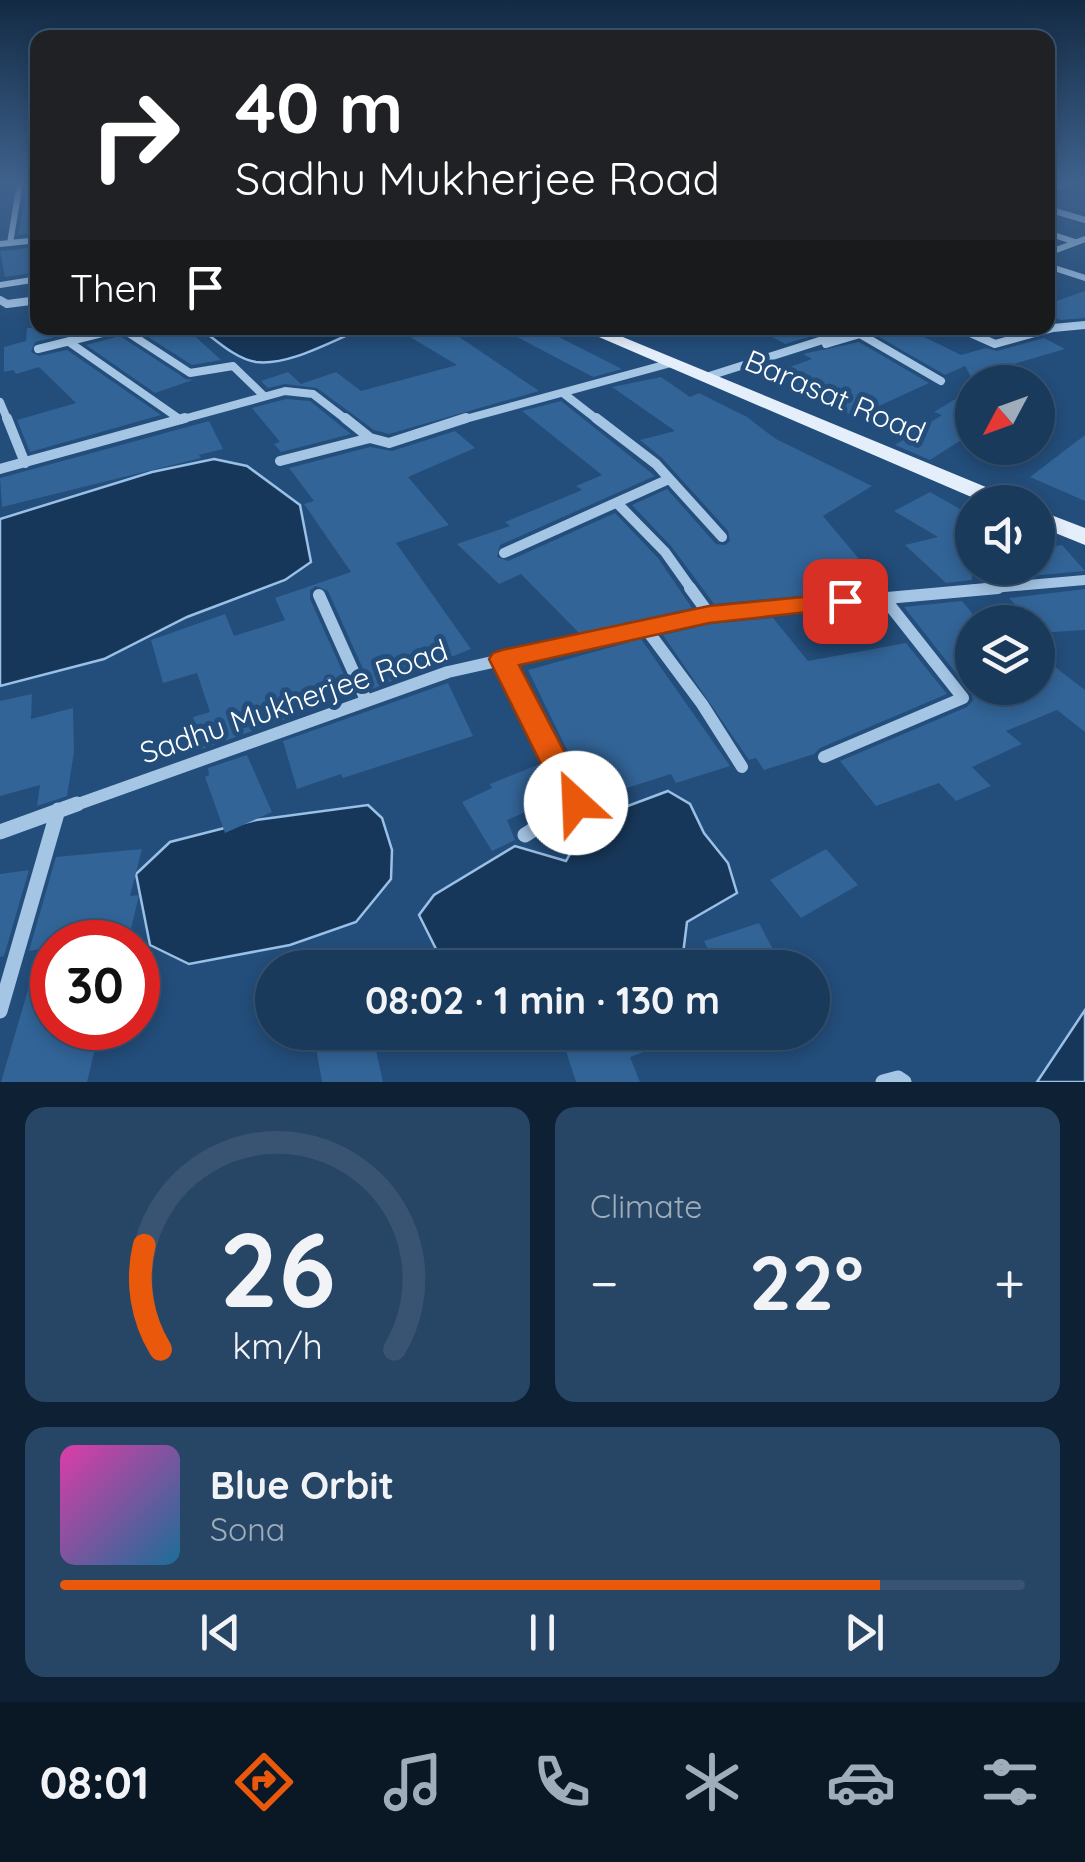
<!DOCTYPE html>
<html lang="en">
<head>
<meta charset="utf-8">
<style>
	:root { --surface:#1a3a5c; --page:#274565; --text:#f1f3f6; --muted:#9fadbb; --line:#385472; --accent:#ea580c }
	body { margin:0; font-family:Quicksand,sans-serif; background:var(--page); color:var(--text); height:100vh; display:flex; flex-direction:column; font-size:38px; white-space:nowrap }
	* { box-sizing:border-box; margin:0 }
	p { font-size:32px; color:var(--muted) }
	.icon { flex:none; width:55px; height:55px; fill:none; stroke:currentColor; stroke-width:2; stroke-linecap:round; stroke-linejoin:round }
	.map { position:relative; height:1082px; overflow:hidden }
	.panel { display:flex; flex-direction:column; gap:25px; padding:25px; background:#0e2033; flex:1 }
	.panel>* { flex:none }
	.top-card { position:absolute; left:30px; top:30px; width:1025px; height:305px; border-radius:20px; box-shadow:0 5px 15px #0003,0 0 0 2px var(--line); background:#202124; color:#fff; overflow:hidden }
	.needle { width:65px; rotate:229deg }
	.buttons { position:absolute; left:955px; top:365px; display:grid; gap:20px }
	.buttons a { display:grid; place-items:center; width:100px; height:100px; border-radius:50%; background:var(--surface); box-shadow:0 5px 15px #0003,0 0 0 2px var(--line); font-size:50px }
	.speed { position:absolute; left:30px; top:920px; display:flex; gap:20px; font-size:50px; font-weight:700; text-align:center }
	.speed>* { display:grid; place-content:center; width:130px; height:130px; border-radius:50%; background:var(--surface); box-shadow:0 5px 15px #0003,0 0 0 2px var(--line); line-height:1 }
	.speed .limit { border:15px solid #d22; background:#fff; color:#111 }
	.pin { position:absolute; display:grid; place-items:center; width:85px; height:85px; color:#fff; margin:-42px; border-radius:20px; box-shadow:0 5px 15px #0006 }
	.me { position:absolute; width:110px; margin:-55px; rotate:335deg; stroke-linejoin:round; filter:drop-shadow(0 0 8px #0008) }
	.turn { display:flex; align-items:center; gap:35px; height:210px; padding:0 40px; font-size:45px }
	.turn .icon { width:130px; height:130px; stroke-width:2.5 }
	.turn b { display:block; font-size:70px; line-height:85px }
	.then { display:flex; align-items:center; height:95px; padding:0 40px; background:#0003; gap:20px; font-size:38px }
	.big { font-size:75px; font-weight:700; line-height:1.1 }
	.panel .tile { flex:1; display:flex; flex-direction:column; justify-content:center; gap:15px; min-width:0; padding:0 35px; border-radius:20px; background:var(--page) }
	.panel .dial { align-items:center; gap:0 }
	.dial svg { height:260px; overflow:visible; fill:none; stroke:var(--line); stroke-width:7; stroke-linecap:round; text-anchor:middle }
	.dial text { fill:var(--text); stroke:none }
	.song { display:flex; align-items:center; gap:30px }
	.cover { width:120px; height:120px; border-radius:15px; background:linear-gradient(135deg,hsl(320 70% 55%),hsl(200 70% 35%)) }
	.played { height:10px; border-radius:5px; background:linear-gradient(90deg,var(--accent) 85%,var(--line) 85%) }
	.keys { display:flex; justify-content:space-around; direction:ltr }
	.heat { display:flex; justify-content:space-between; align-items:center; font-size:55px; direction:ltr }
	.panel .tiles { flex:1; display:grid; gap:25px; grid-template-columns:1fr 1fr }
	.tile:last-child { grid-column:span 2 }
	.trip { position:absolute; left:255px; top:950px; width:575px; height:100px; border-radius:50px; background:var(--surface); box-shadow:0 5px 15px #0003,0 0 0 2px var(--line); font-weight:700; line-height:100px; text-align:center }
	.tab-bar { display:flex; height:160px; justify-content:space-around; align-items:center; background:#0a1725; color:var(--muted) }
	.tab-bar .icon { width:70px; height:70px }
	.tab-bar .on { color:var(--accent) }
	.tab-bar b { font-size:45px; color:var(--text) }
	.map>svg:first-child { display:block }
	.water { fill:#17375a; stroke:#99c0e6; stroke-width:2.5 }
	.building { fill:#326497 }
	.lines { fill:none; stroke-linecap:round; stroke-linejoin:round }
	.street-far4 { stroke:#a5c5e5; stroke-width:6 }
	.street-far3 { stroke:#a5c5e5; stroke-width:8 }
	.street-far2 { stroke:#a5c5e5; stroke-width:10 }
	.street-far1 { stroke:#a5c5e5; stroke-width:12 }
	.street { stroke:#a5c5e5; stroke-width:15 }
	.primary { fill:#e5effc; fill-rule:evenodd }
	.route { fill:#ea580c; stroke:#983908; stroke-width:2.5 }
	.labels { text-anchor:middle; stroke-width:10; stroke-linejoin:round; paint-order:stroke }
	.street-label { font-size:30px; fill:#fff; stroke:#234d7a }
</style>
</head>
<body>
<div class="map">
<svg width="1085" height="1082" viewBox="0 0 1085 1082">
	<rect width="100%" height="100%" fill="#234d7a"/>
	<path class="water" d="M364,328C333,340 290,366 256,362C236,359 217,341 201,329Z
		M214,459L247,466L300,505L311,562L285,580L187,617L104,659L0,686V519L152,472Z
		M668,791L690,804L704,833L728,863L737,893L687,922L683,954L668,967H635L604,957L579,967H445L419,915L434,895L515,846L566,861L578,839L574,826Z
		M368,805L382,818L392,850L391,879L356,922L290,945L189,964L150,945L136,874L170,842L256,820Z
		M1085,1010V1082H1037Z"/>
	<path class="building" d="M38,188V233L18,235L26,189Z
		M38,247V272L5,277L0,251Z
		M1085,291V318L1060,320L1048,313V304Z
		M27,328H93L35,342L31,352L39,356L67,350L161,415L30,452L17,420L76,403L39,367L16,374L13,370L4,372V347L26,341Z
		M134,328H186L221,360L192,365Z
		M436,328H446L539,391L389,434L374,430L317,388L285,384L268,388L261,381L288,372L301,384L336,372L361,391L457,365L410,337Z
		M500,328H541L622,369L593,377Z
		M756,328H806L812,336L785,344Z
		M894,328H906L961,355L986,348L997,351L1044,338L1065,349L1010,365L1028,375L1005,382H974L965,366L945,375L874,334Z
		M120,336L186,379L193,380L155,393L86,345Z
		M859,342L929,383L855,417L771,374L812,359L803,354Z
		M661,377L690,397L699,393L747,417L776,439L872,486L823,516L880,584L842,592L714,604L671,546L632,505L667,489L716,544L725,545L730,541L728,531L662,458L640,440L675,431L612,387Z
		M972,389V433L930,460L895,445L942,415L934,412Z
		M286,399L310,401L351,434L281,452L274,444L280,442L252,408Z
		M561,401L655,476L500,545L497,557L508,561L615,513L658,558L692,608L579,633L521,574L499,584L457,544L510,526L505,522L582,490L576,486L602,475L522,411Z
		M209,421L223,449L199,455L201,458L2,507L0,478Z
		M455,431L475,448L408,477L449,525L396,543L471,649L372,689L328,591L316,586L310,590V599L353,695L202,749L193,717L210,712L197,673L163,683L151,640L225,614L234,636L285,620L275,598L351,572L304,504L314,501L289,468L370,447L392,451Z
		M1085,435V501L1030,477Z
		M930,492L972,516V580L946,583L905,545L938,537L894,511Z
		M1038,541L1051,547L1062,545L1085,571L1030,576L1022,568H1038Z
		M1085,589V630L1038,633V622H1032L1009,598Z
		M962,601L972,613V688H1004L1008,692L1038,688V654L1085,690V732L1057,710L1006,731L1022,744L972,767L991,786L956,801L939,783L876,806L840,761L967,707L973,700L971,692L904,607Z
		M773,618L808,661L906,643L947,694L820,748L814,754L764,770L756,758L749,760L663,635L711,624Z
		M641,639L730,766L676,783L671,774L595,798L589,785L582,788L564,754L568,752L528,670Z
		M448,683L473,736L343,778L341,774L297,789L283,741Z
		M32,694L31,719L73,708L74,752L67,796L37,806L40,785L0,796V701Z
		M247,755L272,812L225,833L205,777L209,775L208,768Z
		M545,762L563,796L507,820L515,840L492,851L462,802L492,788L490,784Z
		M142,849L130,896L139,895L128,942H52V1028H100L87,1082H1L40,949L29,951L56,857Z
		M826,849L858,885L801,918L770,880Z
		M29,870L4,956L0,957V874Z
		M759,923L783,968H717L704,941Z
		M332,1032H372L383,1082H322L316,1048L334,1042Z
		M560,1032H690V1035L630,1057L640,1082H576Z"/>
	<g class="lines">
		<path class="street-far4" d="M1048,190L1067,183
			M1048,209L1085,220
			M1048,233L1075,242
			M10,243L20,183
			M0,244L38,240
			M1048,253L1085,239
			M1048,266L1085,278
			M0,285L38,279"/>
		<path class="street-far3" d="M0,300L7,304L38,300
			M121,328L190,373L233,366L264,396
			M813,328L832,337
			M959,328L995,344L1053,328L1085,325
			M69,342L181,420
			M826,344L860,334L941,381
			M38,349L122,328
			M706,377L832,337L847,328
			M563,393L599,421
			M0,402L8,421
			M176,421L285,391L313,394L348,421
			M458,421L671,363"/>
		<path class="street-far2" d="M7,418L25,463
			M345,418L370,438L389,443L466,418
			M596,418L656,464L722,537
			M280,461L370,438
			M0,469L185,418
			M619,505L665,552L692,590
			M504,553L669,479
			M970,590L1085,580"/>
		<path class="street-far1" d="M690,588L709,614
			M319,595L366,700
			M644,626L702,704L742,767
			M502,659L576,798L572,807
			M824,757L963,698L884,598
			M70,807L448,672L709,614L998,588"/>
		<path class="street" d="M0,832L77,804
			M525,835L573,804
			M0,1011L58,810
			M883,1082L898,1078L904,1082"/>
		<path class="primary" d="M578,328H601L1010,497L1014,502H983Z
			M1038,510L1085,528V545L1038,526Z"/>
	</g>
	<linearGradient id="sky" x2="0" y2="1"><stop stop-color="#132a43"/><stop offset="0.55" stop-color="#3f628d"/><stop offset="1" stop-color="#3f628d" stop-opacity="0"/></linearGradient>
	<rect width="1085" height="334" fill="url(#sky)"/>
	<path class="route" d="M845,593L857,601L853,607L709,623L519,665L591,803L586,812L576,816L565,812L489,659L493,653L502,650L709,606Z"/>
	<g class="labels">
		<g class="street-label">
			<text transform="translate(835 397) rotate(23)" y="10">Barasat Road</text>
			<text transform="translate(294 702) rotate(-19)" y="10">Sadhu Mukherjee Road</text>
		</g>
	</g>
</svg>
<div class="buttons">
<a><svg class="needle" viewBox="-14 -14 28 28"><path d="M0-13l5 13h-10z" fill="#e53935"/><path d="M0 13l5-13h-10z" fill="#9fadbb"/></svg></a>
<a><svg class="icon" aria-label="sound" viewBox="0 0 24 24"><path d="M4 9h4l5-4v14l-5-4H4zM17 9q2 3 0 6"/></svg></a>
<a><svg class="icon" aria-label="layers" viewBox="0 0 24 24"><path d="M12 4l9 5-9 5-9-5zM3 14l9 5 9-5"/></svg></a>
</div>
<div class="speed"><div class="limit">30</div></div>
<div class="pin" style="left:845px;top:601px;background:#d93025"><svg class="icon" aria-label="arrive" viewBox="0 0 24 24"><path d="M6 21V4h12l-3 4 3 4H6"/></svg></div>
<svg class="me" style="left:576px;top:803px" viewBox="-20 -20 40 40"><circle r="19" fill="#fff"/><path d="M0-13L10 11 0 6-10 11z" fill="#ea580c"/></svg>
<div class="trip">08:02 · 1 min · 130 m</div>
<div class="top-card">
<div class="turn"><svg class="icon" aria-label="right" viewBox="0 0 24 24"><path d="M7 20v-9h11M14 6l5 5-5 5"/></svg><div><b>40 m</b>Sadhu Mukherjee Road</div></div>
<div class="then">Then<svg class="icon" aria-label="arrive" viewBox="0 0 24 24"><path d="M6 21V4h12l-3 4 3 4H6"/></svg></div>
</div>
</div>
<section class="panel">
<div class="tiles">
<div class="tile dial"><svg viewBox="0 0 100 80">
<path d="M14 69A42 42 0 1 1 86 69"/>
<path d="M14 69A42 42 0 0 1 9 37" stroke="#ea580c"/>
<text x="50" y="56" font-size="32" font-weight="700">26</text>
<text x="50" y="72" font-size="11">km/h</text>
</svg></div>
<div class="tile"><p>Climate</p>
<div class="heat"><a>−</a><b class="big">22°</b><a>+</a></div>
</div>
<div class="tile">
<div class="song"><i class="cover"></i><div><b>Blue Orbit</b><p>Sona</p></div></div>
<div class="played"></div>
<div class="keys"><svg class="icon" aria-label="previous" viewBox="0 0 24 24"><path d="M18 5L8 12l10 7zM5 5v14"/></svg><svg class="icon" aria-label="pause" viewBox="0 0 24 24"><path d="M8 5v14M16 5v14"/></svg><svg class="icon" aria-label="next" viewBox="0 0 24 24"><path d="M6 5l10 7-10 7zM19 5v14"/></svg></div>
</div>
</div>
</section>
<nav class="tab-bar">
<b>08:01</b>
<svg class="icon on" aria-label="directions" viewBox="0 0 24 24"><path d="M12 3l9 9-9 9-9-9zM9 14v-3h6M13 9l2 2-2 2"/></svg>
<svg class="icon" aria-label="music" viewBox="0 0 24 24"><path d="M9 18V5l10-2v13"/><circle cx="6" cy="18" r="3"/><circle cx="16" cy="16" r="3"/></svg>
<svg class="icon" aria-label="phone" viewBox="0 0 24 24"><path d="M5 4h4l2 5-3 2q2 4 5 5l2-3 5 2v4C11 20 4 13 5 4z"/></svg>
<svg class="icon" aria-label="climate" viewBox="0 0 24 24"><path d="M12 3v18M4 7l16 10M4 17L20 7"/></svg>
<svg class="icon" aria-label="car" viewBox="0 0 24 24"><path d="M5 17H2v-5l4-1 3-4h7l3 4 3 1v5h-3M9 17h6M6 11h13"/><circle cx="7" cy="17" r="2"/><circle cx="17" cy="17" r="2"/></svg>
<svg class="icon" aria-label="filters" viewBox="0 0 24 24"><path d="M4 7h16M4 17h16"/><circle cx="9" cy="7" r="2"/><circle cx="15" cy="17" r="2"/></svg>
</nav>
</body>
</html>
